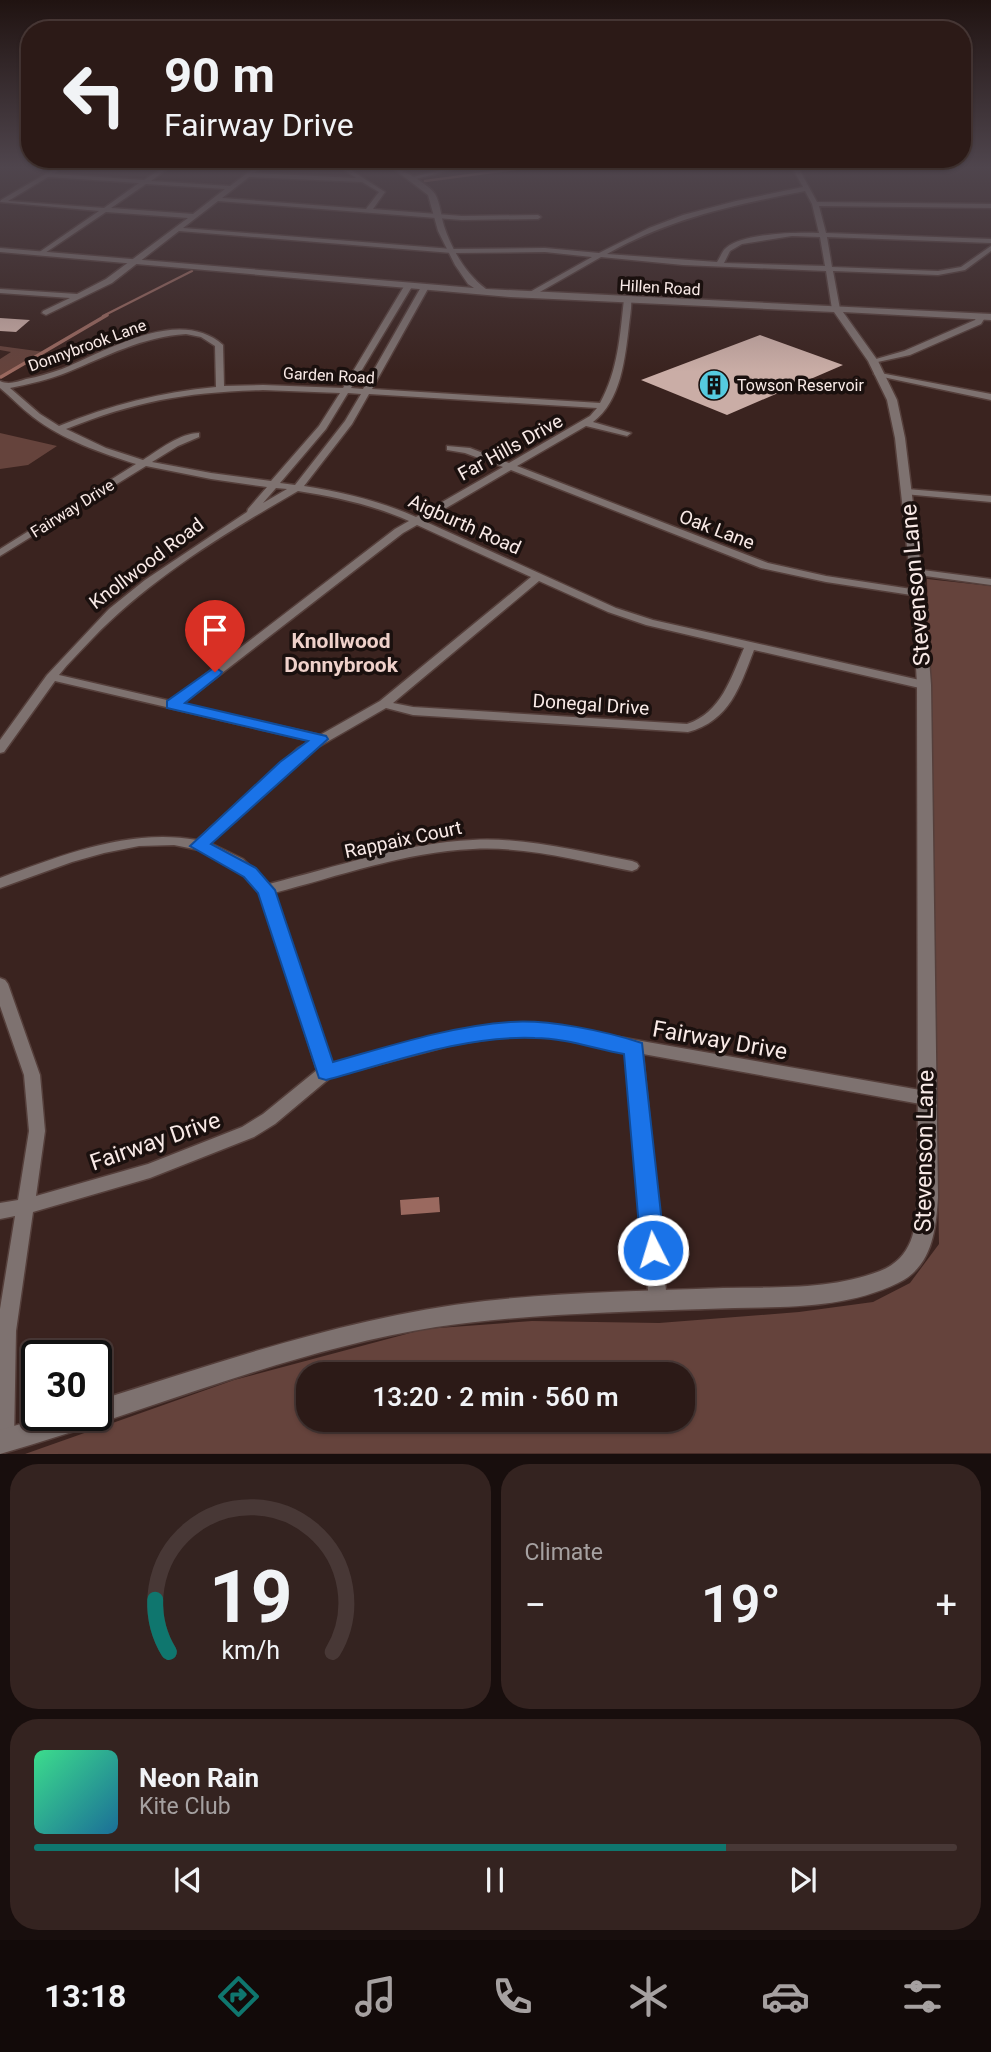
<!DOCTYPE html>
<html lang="en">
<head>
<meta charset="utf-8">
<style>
	:root { --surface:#2c1a17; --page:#342320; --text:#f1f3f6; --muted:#a6a1a1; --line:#483836; --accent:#0f766e }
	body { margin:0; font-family:Roboto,sans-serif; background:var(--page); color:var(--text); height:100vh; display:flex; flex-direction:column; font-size:26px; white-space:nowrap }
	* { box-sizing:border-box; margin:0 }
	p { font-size:23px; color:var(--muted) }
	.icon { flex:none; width:38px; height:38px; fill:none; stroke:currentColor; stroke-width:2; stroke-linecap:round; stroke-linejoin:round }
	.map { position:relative; height:1454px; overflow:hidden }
	.side { display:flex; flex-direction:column; gap:10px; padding:10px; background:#180e0d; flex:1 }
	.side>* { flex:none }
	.top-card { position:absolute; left:21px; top:21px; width:950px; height:147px; border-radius:28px; box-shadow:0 2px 5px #0004,0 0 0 2px var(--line); background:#2c1a17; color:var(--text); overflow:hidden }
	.speed { position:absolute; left:21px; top:1340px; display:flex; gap:14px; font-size:35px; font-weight:700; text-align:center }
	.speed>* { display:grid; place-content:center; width:91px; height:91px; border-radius:50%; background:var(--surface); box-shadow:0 2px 5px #0004,0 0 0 2px var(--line); line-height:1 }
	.speed .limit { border:4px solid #111; border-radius:10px; background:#fff; color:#111 }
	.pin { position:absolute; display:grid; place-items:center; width:60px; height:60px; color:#fff; margin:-72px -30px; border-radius:50% 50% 50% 0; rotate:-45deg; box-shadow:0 0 7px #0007 }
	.pin .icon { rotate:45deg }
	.me { position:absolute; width:77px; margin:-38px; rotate:355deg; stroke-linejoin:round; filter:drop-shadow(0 0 5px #0008) }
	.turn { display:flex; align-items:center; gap:24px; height:147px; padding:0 28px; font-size:32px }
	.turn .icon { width:91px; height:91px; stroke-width:2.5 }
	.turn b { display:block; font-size:49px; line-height:60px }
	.big { font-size:52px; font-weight:600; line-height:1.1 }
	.side .card { flex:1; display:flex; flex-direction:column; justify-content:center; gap:10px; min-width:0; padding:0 24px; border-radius:28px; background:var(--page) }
	.side .dial { align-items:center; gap:0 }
	.dial svg { height:182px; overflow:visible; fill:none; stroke:var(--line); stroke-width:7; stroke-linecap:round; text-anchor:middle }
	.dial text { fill:var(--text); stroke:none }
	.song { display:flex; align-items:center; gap:21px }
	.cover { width:84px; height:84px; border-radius:10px; background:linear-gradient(135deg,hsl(150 70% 55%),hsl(200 70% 35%)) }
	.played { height:7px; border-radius:4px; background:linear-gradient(90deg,var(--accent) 75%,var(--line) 75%) }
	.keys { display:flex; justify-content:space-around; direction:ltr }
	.heat { display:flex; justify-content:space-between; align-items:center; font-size:38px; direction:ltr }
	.side .tiles { flex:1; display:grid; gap:10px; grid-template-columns:1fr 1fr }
	.card:last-child { grid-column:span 2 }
	.trip { position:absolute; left:296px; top:1362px; width:399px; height:70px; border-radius:28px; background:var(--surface); box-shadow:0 2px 5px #0004,0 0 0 2px var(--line); font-weight:600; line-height:70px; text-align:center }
	.dock { display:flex; height:112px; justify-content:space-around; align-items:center; background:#120a09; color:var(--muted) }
	.dock .icon { width:49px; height:49px }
	.dock .current { color:var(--accent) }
	.dock b { font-size:32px; color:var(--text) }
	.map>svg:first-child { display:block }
	.green { fill:#65433c; fill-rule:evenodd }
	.water { fill:#9a695f }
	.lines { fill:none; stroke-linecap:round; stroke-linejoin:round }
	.stream-far1 { stroke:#9a695f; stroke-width:2.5 }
	.stream { stroke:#9a695f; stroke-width:3.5 }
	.building { fill:#caada6 }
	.minor-casing { stroke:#553f3b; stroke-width:3 }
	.tertiary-casing { stroke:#553f3b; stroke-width:3 }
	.minor { fill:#7e7270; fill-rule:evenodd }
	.tertiary { fill:#7e7270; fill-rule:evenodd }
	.route { fill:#1a73e8; stroke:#114b97; stroke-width:2 }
	.labels { text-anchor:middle; stroke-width:7; stroke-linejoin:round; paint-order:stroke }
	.far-street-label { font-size:16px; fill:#f9eae7; stroke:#1a100e }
	.far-poi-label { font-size:16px; fill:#f9eae7; stroke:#1a100e; text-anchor:start }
	.street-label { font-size:19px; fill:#f9eae7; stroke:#1a100e }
	.neighbourhood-label { font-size:21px; font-weight:bold; fill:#efd1ca; stroke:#1a100e }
	.near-street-label { font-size:23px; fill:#f9eae7; stroke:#1a100e }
</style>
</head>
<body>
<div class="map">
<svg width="991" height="1454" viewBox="0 0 991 1454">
	<rect width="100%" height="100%" fill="#3a231f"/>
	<path class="green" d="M0,346L44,352L3,377L0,376V359L11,352L0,350Z
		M0,433L57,446L28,465L0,469Z
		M927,579L991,586V1453L25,1454L234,1380L425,1329L532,1321L659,1323L799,1312L873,1302L910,1283L939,1244ZM308,1374H682V1419H308Z"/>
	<path class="water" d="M439,1197L440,1212L401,1215L400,1200Z"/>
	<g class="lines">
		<path class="stream-far1" d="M425,181L516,169
			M103,316L192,271"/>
		<path class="stream" d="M1,377L107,315"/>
	</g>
	<path class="building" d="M0,318L30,320L16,332L0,331Z
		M760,335L843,365L727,415L641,380Z"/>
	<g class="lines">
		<g class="minor-casing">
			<path id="minor" d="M54,169L57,171L54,174L144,180L161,169H167L151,181L230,186L253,169H259L254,173L356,178L343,169H349L385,192L373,209L462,216L538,215L541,217L538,219L462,220L218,201L183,228L452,249L545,248L599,253L649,228L683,215L736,201L803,187L793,169H799L817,202L991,204V208L819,206L826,233L991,239V243L827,237L832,267L938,271L961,267L991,246V251L965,270L938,275L833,271L840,309L836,311L832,309L826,271L683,265L601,257L531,297H528V293L592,257L545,252L452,253L179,231L112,283L46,315L42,313L43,311L70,298L0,293V289L77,294L106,279L188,218L106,212L42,255H38V253L99,211L0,202L1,200ZM48,177L139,183L104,208L8,201ZM249,177L362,182L379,192L366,209L222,198ZM146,184L225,189L193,214L111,208ZM805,191L812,204L819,233C797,232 743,233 726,248C722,251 720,258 717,262L607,254C671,218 734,205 805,191ZM792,236L820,237L825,266L724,263L730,251L742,244Z
				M445,169H454L412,180L409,178Z
				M406,283L413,285L351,388L363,389L421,287L425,285L429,287L372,389L600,403C618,371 620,335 624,299L631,297C632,306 630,316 629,325C625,359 621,401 593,422L631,433L627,436L586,426L517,466L768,563L826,576L918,590L923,593L918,596L826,582L761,568L511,470L424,521L616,608L653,620L924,681L930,685L924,689L754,650C740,686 730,721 688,732L413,715L386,708L306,754L210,843L243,859L269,884C336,867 403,843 473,840C526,837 580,852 632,861L637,863L639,866L637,869L632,871C580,861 526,846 473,849C405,852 339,876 274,893L331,1064L456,1032L509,1024L556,1026L926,1091L932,1093L934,1098L932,1103L926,1105L643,1054L667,1301L665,1307L658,1310L651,1307L649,1301L626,1051L556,1038L509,1036L456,1044L331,1077L275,1124L254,1137L150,1178L33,1212L16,1331L14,1441L11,1448L4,1451L0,1450V1309L15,1216L0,1219V1203L18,1200L29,1131L24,1075L0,1006V978L5,980L8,984L40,1075L45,1131L36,1196L148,1164L242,1127L263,1114L317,1070L260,892L234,866L204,851L174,845L139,846L104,853L72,862L0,888V878C63,855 129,828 197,840L298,748L311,741L55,681L4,752L0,753V740L47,675L109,609L145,580L247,512L248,509L267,487L211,479L146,466L0,556V549L136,464C101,453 63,440 33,417C21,408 11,397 0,388V381C8,385 17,382 26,379C38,377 50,373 62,369C107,351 179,306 223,345L224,386L263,385L343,388ZM186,334L201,337L215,346L216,387C161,392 110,405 59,426L40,414L10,388C29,384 49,380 68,372C107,356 142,337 186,334ZM263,390L340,393L319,426L271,481L211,473L152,462L178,446L199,437V433C180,433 159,450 143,460L106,448L66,429C136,401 187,392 263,390ZM348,393L361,394L345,421L295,485L280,483L326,429ZM369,394L597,408L590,416L509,463L470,448L447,446V450L465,453L503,467L416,517C380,501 342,492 304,486L352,424ZM276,488L287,489L263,503ZM298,491C336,497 373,505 409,521L395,529L171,701L59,675C69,662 81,651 92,639C151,578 225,533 298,491ZM417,525L531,577L380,701L320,735L182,704L403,533ZM539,581L608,612L646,625L744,648C731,678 721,713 687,724L413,707L393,703Z
				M979,314L986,316L981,324L910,355L873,363L869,361L904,351L975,320Z
				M875,372L991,394V400L878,376L874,374Z
				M907,489L991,496V502L904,494V490Z
				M915,569L991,579V585L911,574L910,572L911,570Z"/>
		</g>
		<g class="tertiary-casing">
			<path id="tertiary" d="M394,169C402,168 430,186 435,194C440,202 441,216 444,226C452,250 466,274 486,289L991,314V320L843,312L878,361L897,400L905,438L924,593L931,685L938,1197C936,1230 932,1267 898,1283C839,1312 770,1306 705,1309C616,1312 525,1314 436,1327C286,1351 144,1413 0,1454V1430L48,1416H96V1401C224,1361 351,1316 485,1301C564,1292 644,1291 723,1288C775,1287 831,1290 880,1271C913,1258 916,1229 918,1197L917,685L912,593L895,438L887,400L868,361L834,312L510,297L0,252V248L474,288L468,284L455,265L438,231L428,195Z"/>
		</g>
		<use href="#minor" class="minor"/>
		<use href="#tertiary" class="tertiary"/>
	</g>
	<linearGradient id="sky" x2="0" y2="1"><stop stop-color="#201311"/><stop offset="0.45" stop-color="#4f454d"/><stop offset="1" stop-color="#4f454d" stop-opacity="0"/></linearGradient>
	<rect width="991" height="372" fill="url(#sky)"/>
	<path class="route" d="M215,667L222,672L220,675L185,703L326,736L328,739L211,844L256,868L275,890L333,1062C390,1046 451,1026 510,1022C548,1019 605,1031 642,1043L665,1250L661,1258L653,1261L645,1258L641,1250L624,1054C596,1049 564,1038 535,1038C465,1035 393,1062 326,1080L319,1078L258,893L244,877L190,846L280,762L308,741L167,708V701Z"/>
	<defs>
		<g id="building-disc" transform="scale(1.575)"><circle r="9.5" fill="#55cadf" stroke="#1a100e"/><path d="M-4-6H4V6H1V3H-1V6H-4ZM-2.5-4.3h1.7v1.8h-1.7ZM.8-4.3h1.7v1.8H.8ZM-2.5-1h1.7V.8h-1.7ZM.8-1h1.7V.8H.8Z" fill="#111"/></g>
	</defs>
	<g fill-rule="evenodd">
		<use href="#building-disc" x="714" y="385"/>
	</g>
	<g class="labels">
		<g class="far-street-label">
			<text transform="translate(660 287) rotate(3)" y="6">Hillen Road</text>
			<text transform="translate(87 345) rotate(-20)" y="6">Donnybrook Lane</text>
			<text transform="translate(329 375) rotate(3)" y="6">Garden Road</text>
			<text transform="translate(72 508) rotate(-32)" y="6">Fairway Drive</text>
		</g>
		<g class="far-poi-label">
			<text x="737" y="391">Towson Reservoir</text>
		</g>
		<g class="street-label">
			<text transform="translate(510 447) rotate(-29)" y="7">Far Hills Drive</text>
			<text transform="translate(465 524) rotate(24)" y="7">Aigburth Road</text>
			<text transform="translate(717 529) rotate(21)" y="7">Oak Lane</text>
			<text transform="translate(146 563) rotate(-37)" y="7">Knollwood Road</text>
			<text transform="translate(591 704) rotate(4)" y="7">Donegal Drive</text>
			<text transform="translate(403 839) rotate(-12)" y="7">Rappaix Court</text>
		</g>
		<g class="neighbourhood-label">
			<text x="341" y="648">Knollwood<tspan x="341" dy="24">Donnybrook</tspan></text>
		</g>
		<g class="near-street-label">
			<text transform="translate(915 585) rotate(-95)" y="8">Stevenson Lane</text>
			<text transform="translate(720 1040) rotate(10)" y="8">Fairway Drive</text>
			<text transform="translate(155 1141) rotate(-19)" y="8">Fairway Drive</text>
			<text transform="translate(924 1151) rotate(-89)" y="8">Stevenson Lane</text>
		</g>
	</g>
</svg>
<div class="speed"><div class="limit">30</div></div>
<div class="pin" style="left:215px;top:672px;background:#d93025"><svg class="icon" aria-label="arrive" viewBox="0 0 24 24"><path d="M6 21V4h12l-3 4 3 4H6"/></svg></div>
<svg class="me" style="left:653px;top:1250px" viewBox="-20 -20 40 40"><circle r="17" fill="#1a73e8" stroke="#fff" stroke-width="3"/><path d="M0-11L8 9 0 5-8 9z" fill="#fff"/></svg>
<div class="trip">13:20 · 2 min · 560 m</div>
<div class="top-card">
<div class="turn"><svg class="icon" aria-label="left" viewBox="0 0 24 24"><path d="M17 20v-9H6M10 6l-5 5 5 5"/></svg><div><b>90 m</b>Fairway Drive</div></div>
</div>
</div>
<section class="side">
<div class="tiles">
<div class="card dial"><svg viewBox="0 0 100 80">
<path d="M14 69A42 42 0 1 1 86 69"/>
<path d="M14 69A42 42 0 0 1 8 46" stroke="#0f766e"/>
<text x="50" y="56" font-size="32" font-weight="700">19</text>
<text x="50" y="72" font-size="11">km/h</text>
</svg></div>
<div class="card"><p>Climate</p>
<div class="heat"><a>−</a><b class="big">19°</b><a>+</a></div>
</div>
<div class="card">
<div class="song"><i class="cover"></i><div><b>Neon Rain</b><p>Kite Club</p></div></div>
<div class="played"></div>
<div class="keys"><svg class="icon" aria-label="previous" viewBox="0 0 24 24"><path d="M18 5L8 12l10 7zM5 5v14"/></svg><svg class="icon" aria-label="pause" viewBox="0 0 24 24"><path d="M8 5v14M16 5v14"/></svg><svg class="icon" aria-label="next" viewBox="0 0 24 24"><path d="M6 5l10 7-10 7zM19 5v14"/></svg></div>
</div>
</div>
</section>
<nav class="dock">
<b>13:18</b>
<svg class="icon current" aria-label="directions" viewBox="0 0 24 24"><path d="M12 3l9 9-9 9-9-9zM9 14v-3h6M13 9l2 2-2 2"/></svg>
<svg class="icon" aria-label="music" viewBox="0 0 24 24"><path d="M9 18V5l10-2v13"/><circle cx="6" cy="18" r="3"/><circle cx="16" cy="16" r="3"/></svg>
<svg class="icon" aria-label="phone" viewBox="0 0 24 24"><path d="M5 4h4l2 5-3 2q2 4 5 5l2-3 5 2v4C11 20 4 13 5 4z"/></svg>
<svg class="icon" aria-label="climate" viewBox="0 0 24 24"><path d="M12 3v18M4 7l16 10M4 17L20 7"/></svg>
<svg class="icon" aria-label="car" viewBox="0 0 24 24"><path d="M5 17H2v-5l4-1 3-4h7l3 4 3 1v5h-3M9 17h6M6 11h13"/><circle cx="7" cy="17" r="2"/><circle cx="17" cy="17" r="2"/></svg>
<svg class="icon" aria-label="filters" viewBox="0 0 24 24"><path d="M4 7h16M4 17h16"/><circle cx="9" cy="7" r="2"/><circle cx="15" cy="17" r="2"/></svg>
</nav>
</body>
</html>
